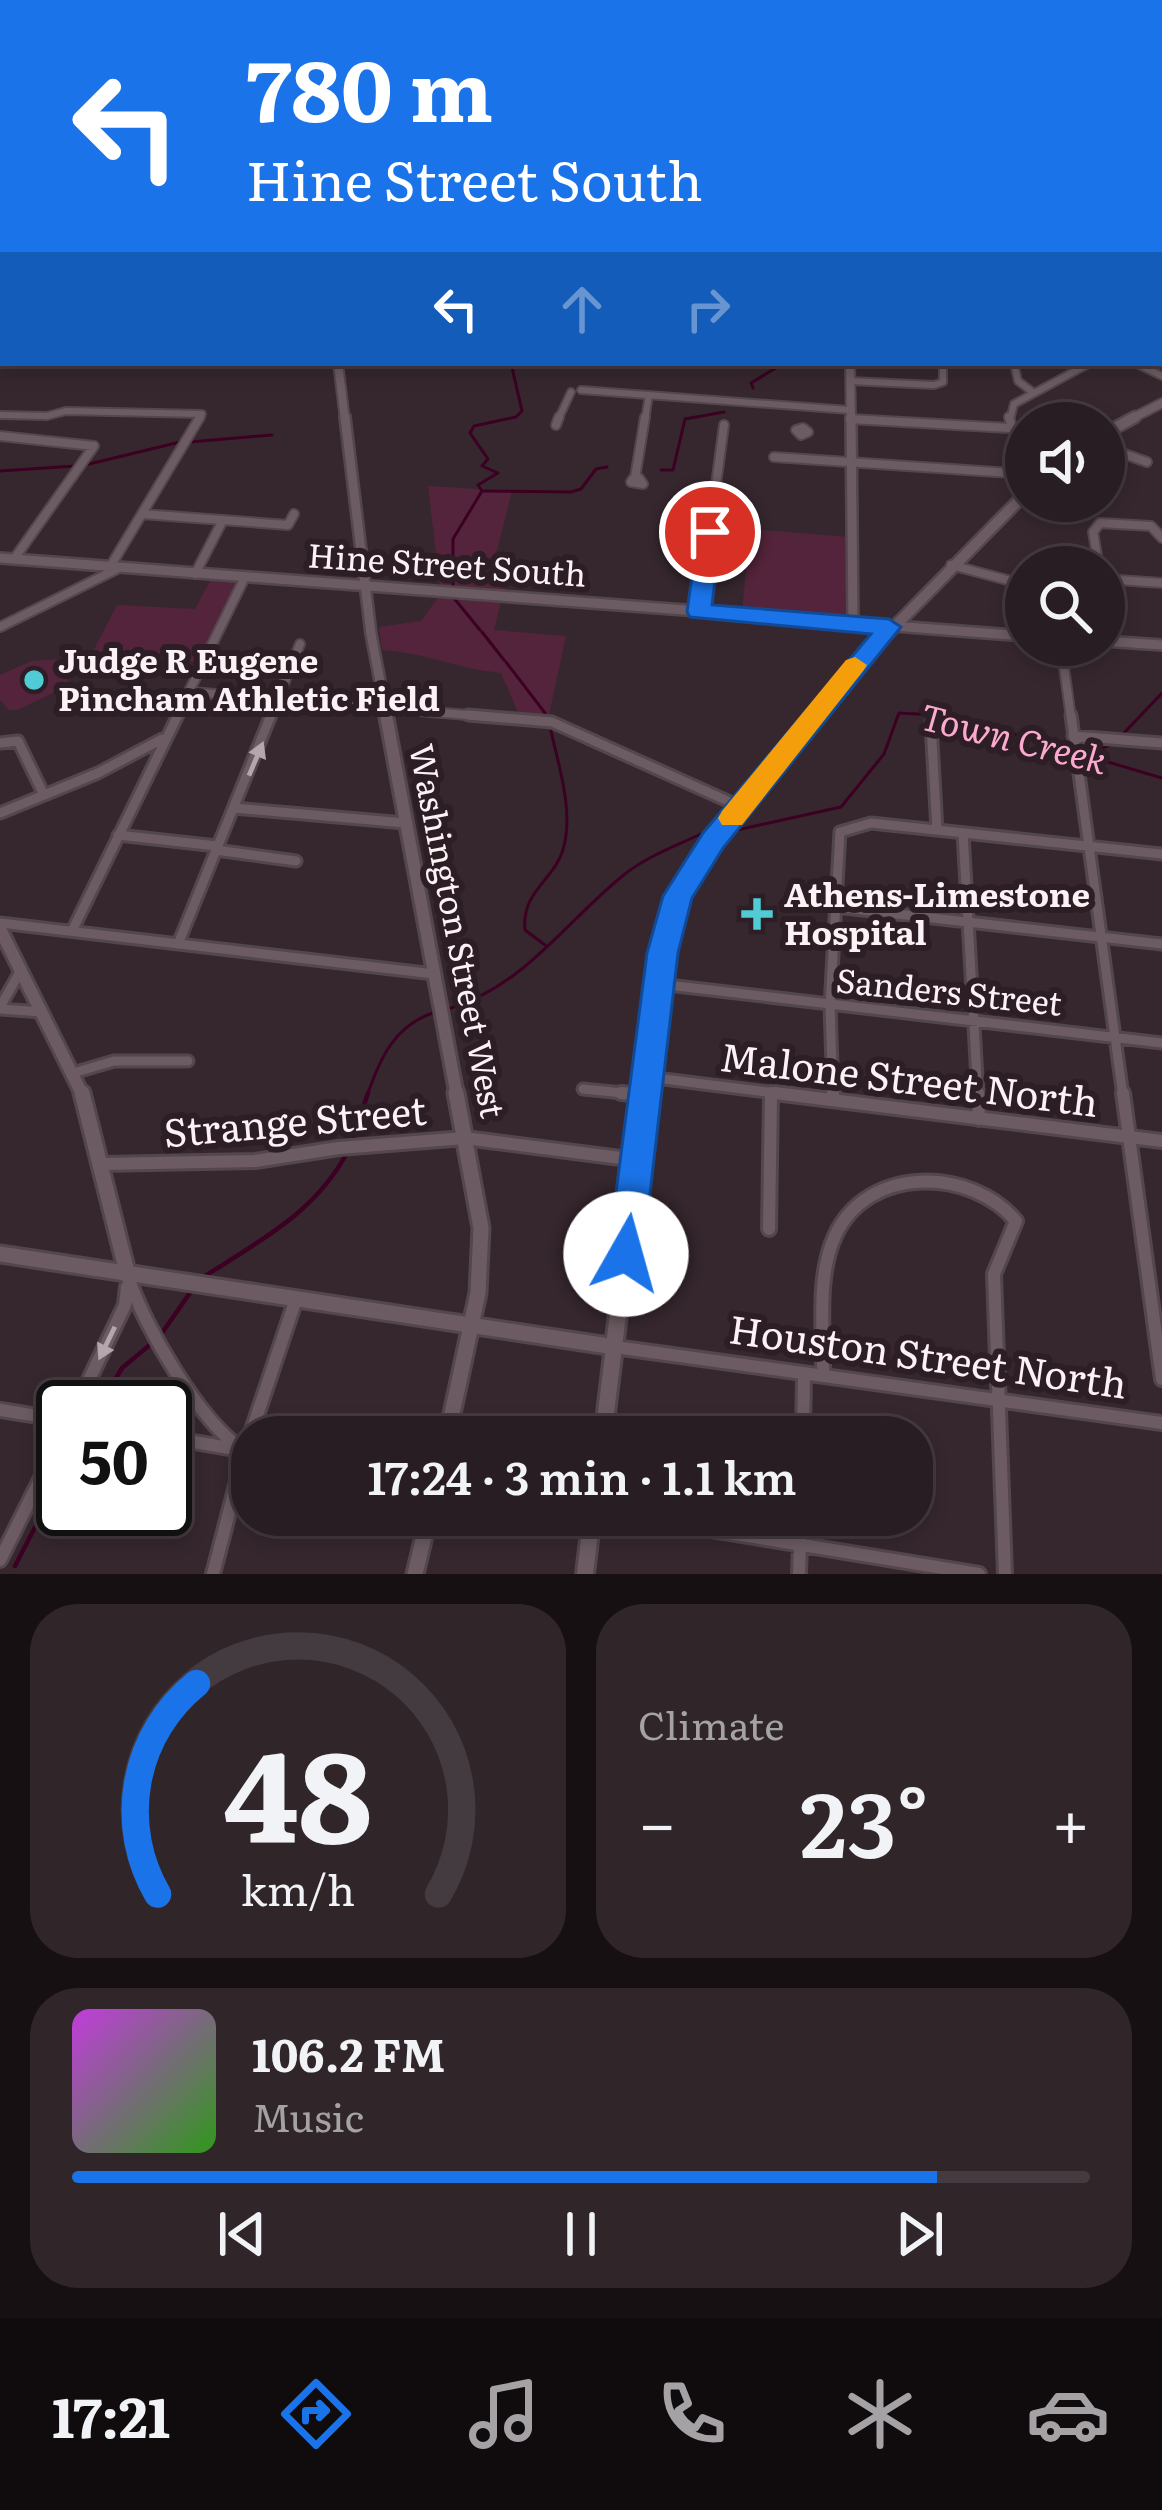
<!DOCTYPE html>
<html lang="en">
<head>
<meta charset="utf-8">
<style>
	:root { --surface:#281d22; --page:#30262a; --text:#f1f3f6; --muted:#a5a2a5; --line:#443b40; --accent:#1a73e8 }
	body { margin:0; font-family:Literata,serif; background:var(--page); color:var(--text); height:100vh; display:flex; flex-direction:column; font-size:45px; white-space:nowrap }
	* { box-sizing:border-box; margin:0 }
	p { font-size:39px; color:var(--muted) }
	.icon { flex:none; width:66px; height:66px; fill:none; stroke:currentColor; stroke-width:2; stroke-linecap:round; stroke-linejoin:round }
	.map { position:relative; height:1574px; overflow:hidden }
	.panel { display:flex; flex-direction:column; gap:30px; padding:30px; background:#161013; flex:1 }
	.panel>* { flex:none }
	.banner { position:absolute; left:0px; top:0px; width:1164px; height:366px; box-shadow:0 6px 18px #0003,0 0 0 3px var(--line); background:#1a73e8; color:#fff; overflow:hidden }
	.fabs { position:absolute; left:1005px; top:402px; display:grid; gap:24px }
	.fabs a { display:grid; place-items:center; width:120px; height:120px; border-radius:50%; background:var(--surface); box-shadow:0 6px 18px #0003,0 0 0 3px var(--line); font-size:60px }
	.speed { position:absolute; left:36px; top:1380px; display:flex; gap:24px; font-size:60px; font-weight:700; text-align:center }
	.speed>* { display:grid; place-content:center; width:156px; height:156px; border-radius:50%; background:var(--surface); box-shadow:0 6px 18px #0003,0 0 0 3px var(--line); line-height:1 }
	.speed .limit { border:6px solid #111; border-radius:18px; background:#fff; color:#111 }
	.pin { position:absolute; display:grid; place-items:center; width:102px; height:102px; color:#fff; margin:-51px; border:6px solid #fff; border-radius:50%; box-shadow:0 3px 12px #0007 }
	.me { position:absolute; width:132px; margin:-66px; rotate:7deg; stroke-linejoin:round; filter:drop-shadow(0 0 9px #0008) }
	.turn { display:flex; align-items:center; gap:42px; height:252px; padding:0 48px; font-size:54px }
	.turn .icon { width:156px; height:156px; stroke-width:2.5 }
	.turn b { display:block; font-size:84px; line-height:102px }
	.lanes { display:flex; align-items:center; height:114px; padding:0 48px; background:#0003; justify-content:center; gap:60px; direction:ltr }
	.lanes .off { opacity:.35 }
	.big { font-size:90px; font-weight:600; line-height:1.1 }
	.panel .widget { flex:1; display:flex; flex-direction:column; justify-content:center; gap:18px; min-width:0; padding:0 42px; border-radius:48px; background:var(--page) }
	.panel .dial { align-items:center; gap:0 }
	.dial svg { height:312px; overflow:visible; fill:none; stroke:var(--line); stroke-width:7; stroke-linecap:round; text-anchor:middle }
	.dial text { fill:var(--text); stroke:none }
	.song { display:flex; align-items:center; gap:36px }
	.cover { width:144px; height:144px; border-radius:18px; background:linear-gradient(135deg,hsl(290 70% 55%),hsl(110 70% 35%)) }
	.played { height:12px; border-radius:6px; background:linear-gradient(90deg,var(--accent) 85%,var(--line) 85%) }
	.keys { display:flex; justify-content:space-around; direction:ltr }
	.heat { display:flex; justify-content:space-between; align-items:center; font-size:66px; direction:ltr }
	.panel .tiles { flex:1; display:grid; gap:30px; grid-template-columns:1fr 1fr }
	.widget:last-child { grid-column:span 2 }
	.trip { position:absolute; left:231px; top:1416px; width:702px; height:120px; border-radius:48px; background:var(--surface); box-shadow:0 6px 18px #0003,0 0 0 3px var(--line); font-weight:600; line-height:120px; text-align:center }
	.tab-bar { display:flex; height:192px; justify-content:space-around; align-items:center; background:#100c0e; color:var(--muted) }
	.tab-bar .icon { width:84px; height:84px }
	.tab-bar .active { color:var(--accent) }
	.tab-bar b { font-size:54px; color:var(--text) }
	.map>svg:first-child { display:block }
	.green { fill:#53243b }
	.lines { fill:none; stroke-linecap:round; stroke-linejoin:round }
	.stream-far1 { stroke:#3c0023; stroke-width:3 }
	.stream { stroke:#3c0023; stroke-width:4.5 }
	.minor-far4-casing { stroke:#53464c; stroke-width:8 }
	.minor-far3-casing { stroke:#53464c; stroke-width:10 }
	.minor-far2-casing { stroke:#53464c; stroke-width:12 }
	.minor-far1-casing { stroke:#53464c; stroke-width:15 }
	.minor-casing { stroke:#53464c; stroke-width:18 }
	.tertiary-far3-casing { stroke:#53464c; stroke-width:12 }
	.tertiary-far2-casing { stroke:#53464c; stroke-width:14 }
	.tertiary-far1-casing { stroke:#53464c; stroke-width:18 }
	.tertiary-casing { stroke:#53464c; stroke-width:21 }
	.secondary-far3-casing { stroke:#53464c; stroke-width:12 }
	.secondary-far2-casing { stroke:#53464c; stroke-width:15 }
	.secondary-far1-casing { stroke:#53464c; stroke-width:20 }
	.secondary-casing { stroke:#53464c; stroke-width:22 }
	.trunk-casing { stroke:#53464c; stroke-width:6 }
	.minor-far4 { stroke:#6c5b62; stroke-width:4.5 }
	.minor-far3 { stroke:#6c5b62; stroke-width:6 }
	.minor-far2 { stroke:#6c5b62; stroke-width:8 }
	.minor-far1 { stroke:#6c5b62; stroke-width:9 }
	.minor { stroke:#6c5b62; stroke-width:12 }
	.tertiary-far3 { stroke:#6c5b62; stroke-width:8 }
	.tertiary-far2 { stroke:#6c5b62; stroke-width:9 }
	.tertiary-far1 { stroke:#6c5b62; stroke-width:12 }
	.tertiary { stroke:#6c5b62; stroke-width:15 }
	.secondary-far3 { stroke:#6c5b62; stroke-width:8 }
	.secondary-far2 { stroke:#6c5b62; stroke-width:10 }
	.secondary-far1 { stroke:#6c5b62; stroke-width:14 }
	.secondary { stroke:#6c5b62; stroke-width:16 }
	.trunk { fill:#c26f96; fill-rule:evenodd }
	.oneway { fill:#b4a6ac }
	.route { fill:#1a73e8; stroke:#114b97; stroke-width:3 }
	.slow { fill:#f59e0b }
	.poi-dot { fill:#51ccd4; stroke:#2c1e24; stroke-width:4.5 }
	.labels { text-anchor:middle; stroke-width:12; stroke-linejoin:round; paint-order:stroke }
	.street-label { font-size:33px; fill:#fcf2f6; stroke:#2c1e24 }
	.poi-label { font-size:33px; font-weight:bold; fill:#fcf2f6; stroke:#2c1e24; text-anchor:start }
	.water-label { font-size:36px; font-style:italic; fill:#fba9ce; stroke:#2c1e24 }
	.near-street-label { font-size:39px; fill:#fcf2f6; stroke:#2c1e24 }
</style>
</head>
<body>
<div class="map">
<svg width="1162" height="1574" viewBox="0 0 1162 1574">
	<rect width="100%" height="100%" fill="#36272e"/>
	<path class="green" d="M428,486L512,491L492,569L510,571L504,592L440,587Z
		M750,529L848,537L847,621L742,612Z
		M211,579L240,582L202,662L90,657L117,605L195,609Z
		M439,596L501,601L494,630L566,636L548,719L520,717L501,673C458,669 427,653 382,650L379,627L421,621Z
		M59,659L70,685L17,710H9L0,700V675L32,661Z"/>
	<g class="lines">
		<path class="stream-far1" d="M753,388L751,383L784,363
			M190,442L272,435
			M85,465L180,442
			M661,470H673L685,419L724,412
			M0,471L75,466
			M484,491L571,492L581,489L596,469L607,467
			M453,589V539L482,491L478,485L498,473L482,466L488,459L470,433L474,426L516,417L522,411L511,363
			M453,597L480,630
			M482,632L504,660
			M506,662L545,713
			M1122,735L1162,693
			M1088,753L1113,744
			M728,832L841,807L884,754L899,713L953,716L1162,778
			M545,945L525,930C521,890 556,880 564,846C573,809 559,767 551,731
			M445,1010C522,988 561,927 620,878C643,858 673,847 701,834L712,833
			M367,1096C380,1058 395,1024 436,1012"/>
		<path class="stream" d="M352,1142L368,1093
			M205,1276C261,1240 316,1212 348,1151
			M162,1333L194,1287
			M99,1407L122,1368L151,1344
			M15,1566L63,1473"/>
		<g class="minor-far4-casing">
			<path id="minor-far4" d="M1090,0L1100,3
				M1161,28V33"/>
		</g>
		<g class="minor-far3-casing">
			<path id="minor-far3" d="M0,322L3,318
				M1014,363L1018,381L1034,393
				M1135,363L1162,376
				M850,381L934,385L943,382V363
				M581,390L849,410
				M0,415L47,416L66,411L202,414L198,420
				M850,419L876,420
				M558,420L571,392
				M645,420L649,395
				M1010,420L1014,404L1090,363"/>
		</g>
		<g class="minor-far2-casing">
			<path id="minor-far2" d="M1009,417L1012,427
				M850,419L1026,429
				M556,425L559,417
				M803,428L808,432L801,435L796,430Z
				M0,436L94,446L14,559
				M1104,447L1147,462
				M774,457L1026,474
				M635,478L645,417
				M639,478L643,484L631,482L633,479Z
				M142,514L288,525L294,514
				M951,565L1026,585
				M110,567L200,417
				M1099,567L1093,532L1100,523L1151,526L1162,538
				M195,574L223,520
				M1104,579L1162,583
				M699,612L724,425
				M0,627L119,568
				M1061,645L1071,718
				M191,692L504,718
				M176,718L245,577
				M270,718L300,644"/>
		</g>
		<g class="minor-far1-casing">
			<path id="minor-far1" d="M468,715L552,722L741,807
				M1071,715L1123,1096
				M931,723L937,830
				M1073,736L1162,743
				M0,743L18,741L44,795
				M234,808L405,823
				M0,813L98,773L162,739
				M963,833L978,1096
				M118,835L217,846
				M216,850L296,861
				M836,907L1162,944
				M0,923L434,974
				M72,931L178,715
				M178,944L271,715
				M659,984L1162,1043
				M0,1007L21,970
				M0,1009L42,1012
				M73,1073L114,1061H188
				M648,1077L799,1096
				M583,1089L643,1095
				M833,1096L830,1006L840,832L871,823L1162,854"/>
		</g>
		<g class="minor-casing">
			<path id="minor" d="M621,1093L643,1095
				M775,1093L1162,1141
				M833,1093V1100
				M978,1093L979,1119
				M1123,1093L1162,1379
				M102,1164L255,1161L339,1148L465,1138L636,1160
				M769,1229L771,1093
				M128,1276C143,1325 202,1426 245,1451
				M615,1347L1162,1423
				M823,1376C824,1333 816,1277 835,1236C867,1165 971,1167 1016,1221L994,1274L1005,1574
				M76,1407L125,1305L127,1287
				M0,1410L63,1420
				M165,1437L252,1452
				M803,1437L804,1374
				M620,1515L979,1574
				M0,1560L63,1434
				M213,1574L245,1451L296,1299
				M799,1574L801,1515"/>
		</g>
		<g class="tertiary-far3-casing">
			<path id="tertiary-far3" d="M338,363L345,420
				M850,363L851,420"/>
		</g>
		<g class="tertiary-far2-casing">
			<path id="tertiary-far2" d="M345,417L371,634L387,718
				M851,417L853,624
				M0,558L1026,636
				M1104,641L1162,645"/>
		</g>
		<g class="tertiary-far1-casing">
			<path id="tertiary-far1" d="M386,715L457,1096
				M0,929L83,1096"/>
		</g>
		<g class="tertiary-casing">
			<path id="tertiary" d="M82,1093L128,1276
				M0,1254L615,1347
				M447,1437L478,1293L481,1228L456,1093
				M415,1574L429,1515"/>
		</g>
		<g class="secondary-far3-casing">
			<path id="secondary-far3" d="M1129,420L1162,403"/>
		</g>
		<g class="secondary-far2-casing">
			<path id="secondary-far2" d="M1104,434L1135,417
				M812,718L844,678L1026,493"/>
		</g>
		<g class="secondary-far1-casing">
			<path id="secondary-far1" d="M688,877L696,873L713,841L814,715
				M645,1096C652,1035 658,898 702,857"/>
		</g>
		<g class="secondary-casing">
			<path id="secondary" d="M603,1437L645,1093
				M585,1574L592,1515"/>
		</g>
		<g class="trunk-casing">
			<path id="trunk" d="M45,0H52L49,3H41Z
				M3,37V43L0,44V38Z"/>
		</g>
		<use href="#minor-far4" class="minor-far4"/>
		<use href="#minor-far3" class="minor-far3"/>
		<use href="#minor-far2" class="minor-far2"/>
		<use href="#minor-far1" class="minor-far1"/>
		<use href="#minor" class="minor"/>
		<use href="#tertiary-far3" class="tertiary-far3"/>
		<use href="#tertiary-far2" class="tertiary-far2"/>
		<use href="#tertiary-far1" class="tertiary-far1"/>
		<use href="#tertiary" class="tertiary"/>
		<use href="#secondary-far3" class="secondary-far3"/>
		<use href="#secondary-far2" class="secondary-far2"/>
		<use href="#secondary-far1" class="secondary-far1"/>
		<use href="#secondary" class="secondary"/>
		<use href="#trunk" class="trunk"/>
	</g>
	<defs><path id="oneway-solid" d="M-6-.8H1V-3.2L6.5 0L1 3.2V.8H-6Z" transform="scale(3)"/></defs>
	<g class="oneway">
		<use href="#oneway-solid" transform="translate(256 759) rotate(-67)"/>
		<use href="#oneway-solid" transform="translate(107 1343) rotate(116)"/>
	</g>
	<path class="route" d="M710,525L721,532L712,605L889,619L901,627L723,848L692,898L678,953L643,1254L638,1266L626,1271L613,1266L608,1254L647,953L663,896L703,833L871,634L690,617L687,612L698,532Z"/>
	<path class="slow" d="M855,657L867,665L863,671L742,825H722L718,818L722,811L846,660Z"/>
	<g class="poi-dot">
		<circle cx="34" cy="680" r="12"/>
		<path d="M751 896h12v12h12v12h-12v12h-12v-12h-12v-12h12z"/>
	</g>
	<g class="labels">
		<g class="street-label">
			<text transform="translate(447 565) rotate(4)" y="12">Hine Street South</text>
			<text transform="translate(457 931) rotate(79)" y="12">Washington Street West</text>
			<text transform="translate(949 992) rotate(6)" y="12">Sanders Street</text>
		</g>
		<g class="poi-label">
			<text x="58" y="673">Judge R Eugene<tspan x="58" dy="38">Pincham Athletic Field</tspan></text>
			<text x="784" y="907">Athens-Limestone<tspan x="784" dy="38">Hospital</tspan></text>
		</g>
		<g class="water-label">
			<text transform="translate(1014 739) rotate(14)" y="13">Town Creek</text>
		</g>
		<g class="near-street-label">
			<text transform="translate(909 1080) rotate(7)" y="14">Malone Street North</text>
			<text transform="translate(295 1122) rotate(-5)" y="14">Strange Street</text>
			<text transform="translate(928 1357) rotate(8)" y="14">Houston Street North</text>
		</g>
	</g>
</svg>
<div class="fabs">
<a><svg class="icon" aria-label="sound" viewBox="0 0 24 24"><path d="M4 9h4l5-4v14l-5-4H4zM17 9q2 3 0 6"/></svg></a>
<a><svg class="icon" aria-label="search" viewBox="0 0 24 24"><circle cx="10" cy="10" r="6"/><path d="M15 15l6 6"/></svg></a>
</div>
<div class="speed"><div class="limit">50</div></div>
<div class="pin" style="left:710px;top:532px;background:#d93025"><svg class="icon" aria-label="arrive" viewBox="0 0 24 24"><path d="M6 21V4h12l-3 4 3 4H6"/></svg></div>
<svg class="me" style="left:626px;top:1254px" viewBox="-20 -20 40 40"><circle r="19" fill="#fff"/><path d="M0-13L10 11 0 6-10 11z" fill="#1a73e8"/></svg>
<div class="trip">17:24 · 3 min · 1.1 km</div>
<div class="banner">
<div class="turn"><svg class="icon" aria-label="left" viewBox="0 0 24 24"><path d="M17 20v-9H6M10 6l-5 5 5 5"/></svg><div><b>780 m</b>Hine Street South</div></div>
<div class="lanes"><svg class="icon" aria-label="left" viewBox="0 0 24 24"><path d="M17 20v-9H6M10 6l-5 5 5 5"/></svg><svg class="icon off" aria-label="ahead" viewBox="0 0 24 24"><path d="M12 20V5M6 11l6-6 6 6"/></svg><svg class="icon off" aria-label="right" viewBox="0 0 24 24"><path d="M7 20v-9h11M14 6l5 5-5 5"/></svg></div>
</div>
</div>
<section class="panel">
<div class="tiles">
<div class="widget dial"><svg viewBox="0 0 100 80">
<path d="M14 69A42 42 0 1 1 86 69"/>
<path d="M14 69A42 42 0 0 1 24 15" stroke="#1a73e8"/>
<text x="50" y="56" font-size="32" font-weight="700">48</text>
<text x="50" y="72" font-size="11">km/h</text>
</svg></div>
<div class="widget"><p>Climate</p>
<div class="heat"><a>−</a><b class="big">23°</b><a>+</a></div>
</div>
<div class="widget">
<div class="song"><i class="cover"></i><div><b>106.2 FM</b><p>Music</p></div></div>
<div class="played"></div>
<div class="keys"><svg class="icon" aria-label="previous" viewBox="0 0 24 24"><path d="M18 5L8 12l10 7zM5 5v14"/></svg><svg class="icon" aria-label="pause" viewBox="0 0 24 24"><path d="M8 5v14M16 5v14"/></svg><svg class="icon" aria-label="next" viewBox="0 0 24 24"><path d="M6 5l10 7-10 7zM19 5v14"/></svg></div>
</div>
</div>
</section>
<nav class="tab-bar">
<b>17:21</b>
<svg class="icon active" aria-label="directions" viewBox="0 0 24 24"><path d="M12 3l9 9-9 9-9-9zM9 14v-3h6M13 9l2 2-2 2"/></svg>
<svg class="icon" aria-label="music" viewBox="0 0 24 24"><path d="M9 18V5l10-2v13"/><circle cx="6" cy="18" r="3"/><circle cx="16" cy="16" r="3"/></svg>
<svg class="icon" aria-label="phone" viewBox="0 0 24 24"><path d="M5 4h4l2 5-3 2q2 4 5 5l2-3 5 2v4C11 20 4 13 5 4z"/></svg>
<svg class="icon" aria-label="climate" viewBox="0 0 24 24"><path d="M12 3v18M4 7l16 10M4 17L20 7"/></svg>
<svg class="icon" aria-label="car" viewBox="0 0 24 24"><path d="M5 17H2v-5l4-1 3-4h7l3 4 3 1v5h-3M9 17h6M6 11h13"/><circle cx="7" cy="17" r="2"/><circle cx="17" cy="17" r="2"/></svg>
</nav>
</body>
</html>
